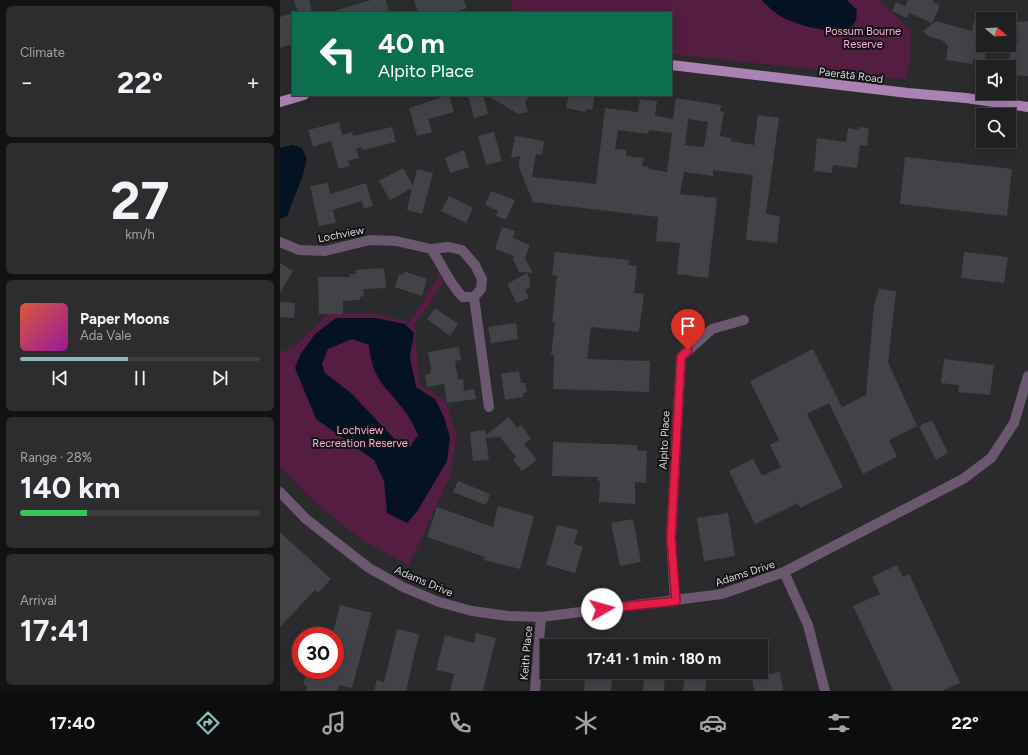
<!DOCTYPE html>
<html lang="en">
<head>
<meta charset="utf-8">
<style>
	:root { --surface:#202022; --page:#2d2d2f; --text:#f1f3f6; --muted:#a2a3a5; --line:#3d3e40; --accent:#8bbbb9 }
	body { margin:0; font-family:Figtree,sans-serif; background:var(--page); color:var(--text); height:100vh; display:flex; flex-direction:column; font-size:15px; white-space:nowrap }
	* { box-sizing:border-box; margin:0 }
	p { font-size:13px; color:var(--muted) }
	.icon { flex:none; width:22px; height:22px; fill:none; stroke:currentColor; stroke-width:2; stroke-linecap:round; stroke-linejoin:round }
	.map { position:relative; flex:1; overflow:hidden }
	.details { display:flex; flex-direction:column; gap:6px; padding:6px; background:#121213; width:280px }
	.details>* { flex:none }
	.banner { position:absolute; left:12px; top:12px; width:380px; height:84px; border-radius:0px; box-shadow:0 4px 16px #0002,0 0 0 1px var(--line); background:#0b6e4f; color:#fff; overflow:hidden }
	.needle { width:26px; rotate:108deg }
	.buttons { position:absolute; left:696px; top:12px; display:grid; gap:8px }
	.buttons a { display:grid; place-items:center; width:40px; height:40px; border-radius:0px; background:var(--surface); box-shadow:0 4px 16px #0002,0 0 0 1px var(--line); font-size:20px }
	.speed { position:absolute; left:12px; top:627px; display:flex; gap:8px; font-size:20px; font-weight:700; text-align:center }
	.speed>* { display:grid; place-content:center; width:52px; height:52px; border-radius:50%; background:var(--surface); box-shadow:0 4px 16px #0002,0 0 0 1px var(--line); line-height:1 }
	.speed .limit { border:6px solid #d22; background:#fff; color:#111 }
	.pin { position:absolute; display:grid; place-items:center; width:34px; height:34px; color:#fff; margin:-41px -17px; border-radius:50% 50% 50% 0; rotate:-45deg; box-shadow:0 0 4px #0007 }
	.pin .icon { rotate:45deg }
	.me { position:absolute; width:44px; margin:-22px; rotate:83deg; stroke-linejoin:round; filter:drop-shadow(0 0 3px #0008) }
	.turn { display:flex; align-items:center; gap:14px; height:84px; padding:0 20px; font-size:18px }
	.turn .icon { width:52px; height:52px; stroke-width:2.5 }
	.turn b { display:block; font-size:28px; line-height:34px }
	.big { font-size:30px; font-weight:700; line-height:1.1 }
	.details .widget { flex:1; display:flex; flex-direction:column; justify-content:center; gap:6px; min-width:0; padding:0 14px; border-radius:6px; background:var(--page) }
	.details .dial { align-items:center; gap:0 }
	.dial b { font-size:52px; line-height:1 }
	.song { display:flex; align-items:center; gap:12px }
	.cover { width:48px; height:48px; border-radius:6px; background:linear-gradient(135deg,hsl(10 70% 55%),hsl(300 70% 35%)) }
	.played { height:4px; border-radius:2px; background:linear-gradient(90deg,var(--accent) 45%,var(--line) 45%) }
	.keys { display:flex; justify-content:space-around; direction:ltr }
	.heat { display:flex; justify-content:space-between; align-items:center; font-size:22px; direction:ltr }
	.charge { height:6px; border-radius:3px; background:linear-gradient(90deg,#34c759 28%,var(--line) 0) }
	.trip { position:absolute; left:260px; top:639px; width:228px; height:40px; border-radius:0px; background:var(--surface); box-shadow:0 4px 16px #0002,0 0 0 1px var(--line); font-weight:700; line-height:40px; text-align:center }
	.menu { display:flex; height:64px; justify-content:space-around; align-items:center; background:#0d0d0e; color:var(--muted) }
	.menu .icon { width:28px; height:28px }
	.menu .on { color:var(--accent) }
	.menu b { font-size:18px; color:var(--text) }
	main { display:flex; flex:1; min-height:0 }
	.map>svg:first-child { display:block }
	.green { fill:#551d41 }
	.water { fill:#031323; fill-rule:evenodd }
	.building { fill:#424346; fill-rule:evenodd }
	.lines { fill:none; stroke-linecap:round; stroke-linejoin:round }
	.minor { stroke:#6b576f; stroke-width:10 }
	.major { stroke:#aa82b3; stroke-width:10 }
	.route-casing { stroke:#92132f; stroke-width:10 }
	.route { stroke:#e11d48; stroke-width:7 }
	.labels { text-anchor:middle; stroke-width:4; stroke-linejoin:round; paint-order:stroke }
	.park-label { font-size:11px; fill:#fcb1dc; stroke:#131314 }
	.street-label { font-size:11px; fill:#d9d9db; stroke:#131314 }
</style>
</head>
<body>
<main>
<section class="details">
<div class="widget"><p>Climate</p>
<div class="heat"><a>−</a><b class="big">22°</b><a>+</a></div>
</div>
<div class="widget dial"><b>27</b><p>km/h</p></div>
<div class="widget">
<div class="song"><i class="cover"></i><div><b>Paper Moons</b><p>Ada Vale</p></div></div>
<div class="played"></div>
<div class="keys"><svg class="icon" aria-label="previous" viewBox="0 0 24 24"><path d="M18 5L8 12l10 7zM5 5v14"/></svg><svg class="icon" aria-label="pause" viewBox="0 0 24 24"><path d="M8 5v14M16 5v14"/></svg><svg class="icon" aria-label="next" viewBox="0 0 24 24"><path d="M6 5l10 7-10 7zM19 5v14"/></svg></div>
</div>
<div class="widget"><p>Range · 28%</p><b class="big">140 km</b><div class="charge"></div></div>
<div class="widget"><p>Arrival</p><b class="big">17:41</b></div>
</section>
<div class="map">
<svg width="748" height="691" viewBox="0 0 748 691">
	<rect width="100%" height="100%" fill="#2b2a2d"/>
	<path class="green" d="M231,0H599L631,30L630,59L626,79L391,54V13H234Z
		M160,274L164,281L135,325L139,384L165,400L177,434L170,477L129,565L80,539L27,495L0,467V352L15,346L48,314H96L130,322Z"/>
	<path class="water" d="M482,0H567L577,10C576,13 577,17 576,20C569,41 517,25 504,18C497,15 490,8 484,3Z
		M12,145L22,148L27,159L23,175L7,216L0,219V148Z
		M56,318H95L125,324L134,333L130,357L136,387L155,399L164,417L170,438L167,461L138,510L127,523L107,513L104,481L94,460L36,419L15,368L20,355L35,334ZM72,339L89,345C92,380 105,385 124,410C130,417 134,427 138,435L130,447H122L71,393L45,373L42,364L48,349Z"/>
	<path class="building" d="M14,0H29L32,12L18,13Z
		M91,0H106L109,13H58L57,10Z
		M134,0H184L187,8L172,13H138Z
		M628,0H654L653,2L660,6L652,23L629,13L627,18L612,11L616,2L625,6Z
		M13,13V44L0,48V17Z
		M656,21L692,31L694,21L703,23V45H707L705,60L693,59L692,64L666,60L668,46L662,40L648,36L643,31Z
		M748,21V76L729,75L728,67L731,45L738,43L737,22Z
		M169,95L174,112L148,119L152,132L137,136L129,108Z
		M188,95H203L208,114L194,118Z
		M207,95H249L245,102L248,112L238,114Z
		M289,95H315L312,110L306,109L305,112L286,108Z
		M396,98L441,105L440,111L444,112L440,136L451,138V141L474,145L478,115L499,118L486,214L500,216L497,243L466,240L473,175L433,170V176L404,172L400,194L437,198L428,278L397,274L400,243L376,241L378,217L253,202L239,167L240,156L231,158L235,136L264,141L262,155L256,154L252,177L316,184L325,108L358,112L360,99L377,101L375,116L393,119ZM408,119L428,122L424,147L405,145ZM338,130L368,134L369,130L392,133L387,172L369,169V167L362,166L364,158L346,156V150L335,149Z
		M59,122L62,135L72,132L73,136L112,127L116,142L83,150L81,147L76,149L79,158L68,161L70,166L59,169L51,141L33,147L28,130Z
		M579,127L589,128L587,146L580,145L577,168L553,165L552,173L534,171L537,138L566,142L568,128L579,130Z
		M214,132L222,161L206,165L198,136Z
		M184,150L189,167L170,173L165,158Z
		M625,157L732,169L727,216L620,204Z
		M123,168L133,186L137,169L153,173L142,214L127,210L132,188L110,200L99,181Z
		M48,183L50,194L86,183L93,206L84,209L82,201L53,210L56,223L39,226L30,186Z
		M211,191L235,200L226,220L216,216L218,211L205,205Z
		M169,196L193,208L186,223L161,211Z
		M222,227L235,231L233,238L250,245L245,258L253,273L239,272L233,259L234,256L215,249Z
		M275,252L349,260L348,265L357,266L354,293L364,294L359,332L311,327L307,359L370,361L369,392L273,389L274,355H271L275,322H272L277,276L272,275Z
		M684,252L728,257L724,283L681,278Z
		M0,263L13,271L0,293Z
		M104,268L106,288L83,289L84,296L80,297V300L63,301V314H39L38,277H70V274H76L75,270Z
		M124,271L147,279L142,296L115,287L119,274L123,275Z
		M247,273L251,282L249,283L251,287L245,290L249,298L237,303L227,284Z
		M599,289L616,291L608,362L637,426L609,440L617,457L583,474L549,403L527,414L563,487L520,508L518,503L475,524L449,471L473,459L482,476L501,467L490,445L499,440L470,381L533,349L562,407L586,395L594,305Z
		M0,302L15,303L14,318L0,317Z
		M155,308L178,324L170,336L147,319Z
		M236,323L238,339L211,343L208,327Z
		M179,347L181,360L175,361L178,380L183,379L184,391L194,389L196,399L167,403L164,384L147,387L145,375L150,374L151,369L148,352Z
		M664,359L714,365L710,395L678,392L679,385L661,383Z
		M239,371L241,383H245L247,392L243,393V397L225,400L221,374Z
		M229,417L237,428L241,425L251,439L244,444L257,460L242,471L233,459L236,457L220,437L206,438L209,460L193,461L190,432L205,430L206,435Z
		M652,420L668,453L656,460L639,426Z
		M273,442L357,445V450L367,451L366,483L355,482V504L319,502L320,481H318V477L272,476Z
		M178,481L210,494L206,505L173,492Z
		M218,506L254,516L240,569L204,560L205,557L147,537L157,507L213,527Z
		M448,513L455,556L424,561L417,518Z
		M353,519L361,562L340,566L331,523Z
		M277,525L298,530L294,544L303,547L295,573L266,565Z
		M0,532L51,579L38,593L35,590L0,627Z
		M617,565L623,577L629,574L680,683L662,691H613L573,606L600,594L592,577Z
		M60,605L92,613L72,688L59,685L57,691H26L27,686L23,685L28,670H55V636H52Z
		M117,629L139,634L126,691H94L97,680L104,682Z
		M196,633L216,638L203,691H170L174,674L156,670L165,635L194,643Z
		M305,672H333L331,691H304Z
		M364,672H385L384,691H363Z
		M405,672H427L425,691H403Z
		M500,672L503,691H474L472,677Z"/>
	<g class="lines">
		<path class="minor" d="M0,242L19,250L45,251L90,240L116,241L151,249L169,247L182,250L195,265L202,279L201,289L194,297H183C169,284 163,265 151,249
			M194,297L209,407
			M0,492L26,519L89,568L123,587L159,602L192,611L228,616L261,617L442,594L504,572L683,479L711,458L734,423L748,376
			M504,572L528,625L545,691
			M395,601L391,538L401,357L432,329L464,320
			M255,691L261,617"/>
		<path class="major" d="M391,65L628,93L686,98L748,107
			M0,102L24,95"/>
	</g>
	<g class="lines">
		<g class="route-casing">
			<path id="route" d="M322,609L396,601L391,538L401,357L408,350"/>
		</g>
		<use href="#route" class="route"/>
	</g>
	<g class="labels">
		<g class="park-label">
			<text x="583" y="35">Possum Bourne<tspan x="583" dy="13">Reserve</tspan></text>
			<text x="80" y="434">Lochview<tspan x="80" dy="13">Recreation Reserve</tspan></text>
		</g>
		<g class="street-label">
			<text transform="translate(571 75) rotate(7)" y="4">Paerātā Road</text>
			<text transform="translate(61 234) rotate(-11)" y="4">Lochview</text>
			<text transform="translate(384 440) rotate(-87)" y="4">Alpito Place</text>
			<text transform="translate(465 573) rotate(-18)" y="4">Adams Drive</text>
			<text transform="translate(144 581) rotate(23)" y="4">Adams Drive</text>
			<text transform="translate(246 653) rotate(-85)" y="4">Keith Place</text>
		</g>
	</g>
</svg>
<div class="buttons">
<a><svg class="needle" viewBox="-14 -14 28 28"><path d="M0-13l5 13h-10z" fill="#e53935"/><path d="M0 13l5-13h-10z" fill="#a2a3a5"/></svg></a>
<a><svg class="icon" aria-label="sound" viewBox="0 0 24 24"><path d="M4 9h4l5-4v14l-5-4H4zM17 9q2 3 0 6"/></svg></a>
<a><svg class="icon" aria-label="search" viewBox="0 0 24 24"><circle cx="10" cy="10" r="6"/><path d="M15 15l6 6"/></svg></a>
</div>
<div class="speed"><div class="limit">30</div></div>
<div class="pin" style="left:408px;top:350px;background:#d93025"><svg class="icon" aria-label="arrive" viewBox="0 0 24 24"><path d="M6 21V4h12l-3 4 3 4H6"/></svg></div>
<svg class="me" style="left:322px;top:609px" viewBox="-20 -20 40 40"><circle r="19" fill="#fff"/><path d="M0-13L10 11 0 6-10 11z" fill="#e11d48"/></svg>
<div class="trip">17:41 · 1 min · 180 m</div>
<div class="banner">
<div class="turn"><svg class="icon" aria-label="left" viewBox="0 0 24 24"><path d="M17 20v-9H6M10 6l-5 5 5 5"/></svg><div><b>40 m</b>Alpito Place</div></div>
</div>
</div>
</main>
<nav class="menu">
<b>17:40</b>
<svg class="icon on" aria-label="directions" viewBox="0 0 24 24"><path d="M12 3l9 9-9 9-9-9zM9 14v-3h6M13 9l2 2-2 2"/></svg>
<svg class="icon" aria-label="music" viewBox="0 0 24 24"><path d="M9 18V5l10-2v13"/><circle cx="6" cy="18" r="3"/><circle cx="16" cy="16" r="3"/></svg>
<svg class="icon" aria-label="phone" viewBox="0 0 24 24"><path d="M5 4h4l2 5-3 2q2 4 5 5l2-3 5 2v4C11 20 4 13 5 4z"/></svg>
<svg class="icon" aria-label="climate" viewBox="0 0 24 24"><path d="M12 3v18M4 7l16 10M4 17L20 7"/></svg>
<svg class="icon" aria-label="car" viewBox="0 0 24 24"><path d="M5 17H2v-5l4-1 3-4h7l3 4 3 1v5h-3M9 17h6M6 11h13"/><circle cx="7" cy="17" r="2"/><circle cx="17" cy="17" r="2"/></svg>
<svg class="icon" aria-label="filters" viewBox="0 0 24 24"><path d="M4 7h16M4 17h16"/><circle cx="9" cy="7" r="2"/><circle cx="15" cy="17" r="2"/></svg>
<b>22°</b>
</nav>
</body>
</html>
